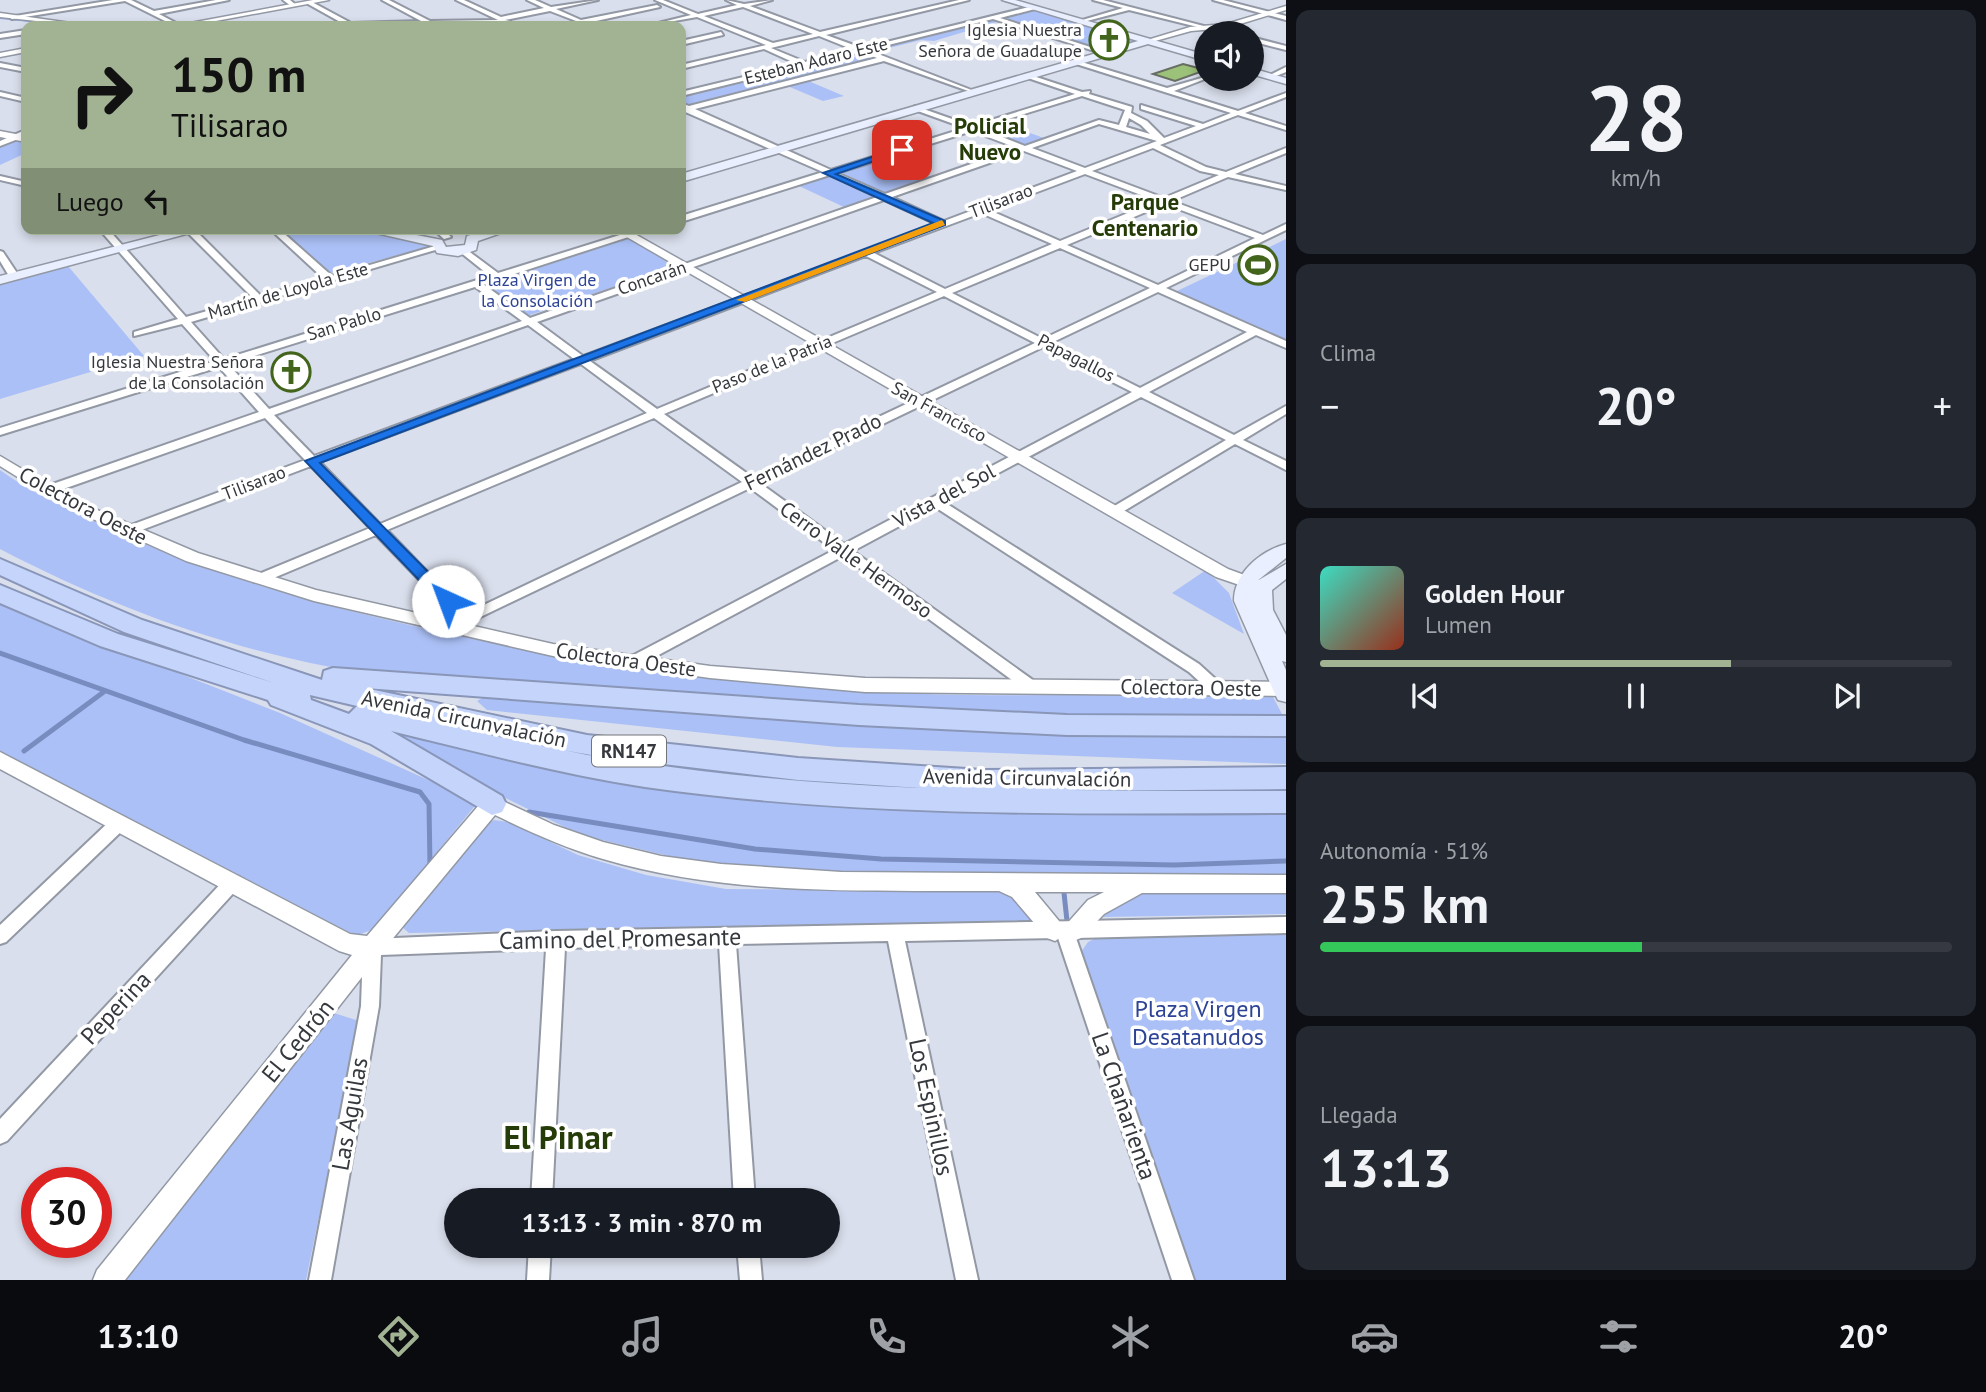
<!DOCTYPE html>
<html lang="es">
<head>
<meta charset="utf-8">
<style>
	:root { --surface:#171b24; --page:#242831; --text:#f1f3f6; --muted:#9ea1a6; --line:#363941; --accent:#a2b393 }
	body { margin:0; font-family:"PT Sans",sans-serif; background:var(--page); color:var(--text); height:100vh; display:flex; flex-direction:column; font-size:26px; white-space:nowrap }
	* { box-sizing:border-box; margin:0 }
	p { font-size:23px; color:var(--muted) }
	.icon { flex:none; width:38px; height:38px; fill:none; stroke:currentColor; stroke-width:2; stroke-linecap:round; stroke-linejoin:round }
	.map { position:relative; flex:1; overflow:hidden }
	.details { display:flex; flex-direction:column; gap:10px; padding:10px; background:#0d0f14; width:700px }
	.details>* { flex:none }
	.guide { position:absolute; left:21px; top:21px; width:665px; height:214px; border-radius:14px; box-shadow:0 4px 10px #0003; background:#a2b393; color:#111; overflow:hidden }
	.tools { position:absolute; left:1194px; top:21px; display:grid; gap:14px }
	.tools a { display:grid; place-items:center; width:70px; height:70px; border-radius:50%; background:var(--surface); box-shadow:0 4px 10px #0003; font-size:35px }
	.speed { position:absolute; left:21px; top:1167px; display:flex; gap:14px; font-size:35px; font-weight:700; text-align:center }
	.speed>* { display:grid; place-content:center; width:91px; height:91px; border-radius:50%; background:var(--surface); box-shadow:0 4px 10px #0003; line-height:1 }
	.speed .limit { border:10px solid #d22; background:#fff; color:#111 }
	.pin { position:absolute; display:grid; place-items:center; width:60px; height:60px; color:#fff; margin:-30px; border-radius:14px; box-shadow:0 4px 10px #0006 }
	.me { position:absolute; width:77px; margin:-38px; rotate:317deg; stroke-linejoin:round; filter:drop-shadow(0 0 5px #0008) }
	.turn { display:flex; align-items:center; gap:24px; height:147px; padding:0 35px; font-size:32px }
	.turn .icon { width:91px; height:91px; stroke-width:2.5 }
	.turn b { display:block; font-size:49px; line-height:60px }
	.then { display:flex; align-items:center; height:66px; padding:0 35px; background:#0003; gap:14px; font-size:26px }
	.big { font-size:52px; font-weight:800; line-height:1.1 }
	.details .card { flex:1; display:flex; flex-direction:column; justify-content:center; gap:10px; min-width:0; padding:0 24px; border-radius:14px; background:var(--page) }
	.details .dial { align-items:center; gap:0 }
	.dial b { font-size:91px; line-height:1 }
	.song { display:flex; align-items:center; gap:21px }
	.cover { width:84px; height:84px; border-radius:10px; background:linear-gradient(135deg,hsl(170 70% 55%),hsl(10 70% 35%)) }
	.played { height:7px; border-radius:4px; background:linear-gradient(90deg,var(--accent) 65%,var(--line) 65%) }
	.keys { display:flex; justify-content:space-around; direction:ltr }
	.heat { display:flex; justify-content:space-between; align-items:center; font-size:38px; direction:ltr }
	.charge { height:10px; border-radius:5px; background:linear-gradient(90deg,#34c759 51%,var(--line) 0) }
	.trip { position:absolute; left:444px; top:1188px; width:396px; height:70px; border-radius:35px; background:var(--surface); box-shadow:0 4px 10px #0003; font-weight:800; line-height:70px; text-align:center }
	.tabs { display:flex; height:112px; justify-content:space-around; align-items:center; background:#090b0e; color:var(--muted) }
	.tabs .icon { width:49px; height:49px }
	.tabs .selected { color:var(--accent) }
	.tabs b { font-size:32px; color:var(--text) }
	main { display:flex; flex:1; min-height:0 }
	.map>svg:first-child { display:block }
	.green { fill:#abc0f6 }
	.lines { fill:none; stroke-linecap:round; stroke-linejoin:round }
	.stream { stroke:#788cc0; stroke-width:5 }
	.canal { fill:#95b0f8; fill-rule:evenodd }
	.building { fill:#9cc279; stroke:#686e62; stroke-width:2 }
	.minor-casing { stroke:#9298a4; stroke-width:4 }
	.tertiary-casing { stroke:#9298a4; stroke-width:3 }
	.secondary-casing { stroke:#9298a4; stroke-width:3 }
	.trunk-casing { stroke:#8996b8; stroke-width:4 }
	.minor { fill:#fff; fill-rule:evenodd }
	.tertiary { fill:#fff; fill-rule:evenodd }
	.secondary { fill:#e9effe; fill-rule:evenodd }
	.trunk { fill:#c4d4fb; fill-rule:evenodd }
	.route { fill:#1a73e8; stroke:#114b97; stroke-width:2 }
	.slow { fill:#f59e0b }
	.labels { text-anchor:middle; stroke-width:7; stroke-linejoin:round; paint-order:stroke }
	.far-poi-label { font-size:18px; fill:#35383d; stroke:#fff; text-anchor:end }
	.far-street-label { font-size:18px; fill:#35383d; stroke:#fff }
	.far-park-label { font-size:18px; fill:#2c4396; stroke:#fff }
	.shield { fill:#fff; stroke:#727477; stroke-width:2 }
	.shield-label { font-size:19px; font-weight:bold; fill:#35383d }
	.street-label { font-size:21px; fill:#35383d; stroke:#fff }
	.far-district-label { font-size:23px; font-weight:bold; fill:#253c08; stroke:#fff }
	.near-street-label { font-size:24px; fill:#35383d; stroke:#fff }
	.near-park-label { font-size:24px; fill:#2c4396; stroke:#fff }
	.near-district-label { font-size:33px; font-weight:bold; fill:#253c08; stroke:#fff }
</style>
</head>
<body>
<main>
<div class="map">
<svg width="1286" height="1280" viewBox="0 0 1286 1280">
	<rect width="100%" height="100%" fill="#dadfed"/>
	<path class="green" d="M1033,8L1139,40L1104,50L997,17Z
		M993,18L1000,21L934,41L921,40L873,52L867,50Z
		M857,52L876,59L690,106L681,102V95Z
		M806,80L844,96L823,101L785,85Z
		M1005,124L1044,138L1023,146L984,131Z
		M14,141H26V153L0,165V147Z
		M909,152L933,162L913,169L931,177L885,193L842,173Z
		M828,176L875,198L846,208L799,186Z
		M280,229H352L427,241L432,246L331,273Z
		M630,238L676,266L527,316L485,285Z
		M1286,239V339L1175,292Z
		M68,266L144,356L0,399V283Z
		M0,470C32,493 68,509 104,526C180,561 258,587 339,608C495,648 652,675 812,688C965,701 1119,692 1272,695L1283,716L1274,721L1030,714L758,700L367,673C239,654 115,609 0,549Z
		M1206,570L1229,593L1244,634L1172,593Z
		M0,603L280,713L466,797L474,807L374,929L358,935L349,932L0,751Z
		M486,696L1286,735V764L837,747L487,710L477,701Z
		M345,714L501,758L606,779L919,809L1049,814L1286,812V875L838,874L719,868L581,835L489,790Z
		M494,820L508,822L578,855L646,875L726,889L1008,891L1034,916L1032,922L409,933L401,926L482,827Z
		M1132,892L1286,893V914L1104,917L1099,911Z
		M1286,932V1280H1192L1081,952L1088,942L1100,936Z
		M334,1013L359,1021L306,1280H123Z"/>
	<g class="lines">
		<path class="stream" d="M0,653L244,740L420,792L429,804L430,867
			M24,751L105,691
			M529,812L755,849L881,859L1174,865L1286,861
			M1064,893L1067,921"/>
		<path class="canal" d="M0,15L64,24L67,26L0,19Z"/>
	</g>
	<path class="building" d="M1183,64L1206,70L1175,81L1153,74Z"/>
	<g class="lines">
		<g class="minor-casing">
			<path id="minor" d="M113,0H131L154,11L216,0H229L159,14L182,26H175L125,1L12,19L9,17Z
				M283,0H290L296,5L291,6Z
				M382,0H389L430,21L498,20L456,0H464L501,17L544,8L527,0H535L551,7L598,0L556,9L581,20L657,5L660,7L587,23L589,26L550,11L505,20L510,21L508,24L237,26L342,23L308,4L310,1L351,23L421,21Z
				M655,0H663L698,14L737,5L726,0L744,4L772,0L750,6L820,32L959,0H969L826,35L862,48L1033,6L1035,9L1000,18L1109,53L1104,54L993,19L868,50L974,91V93L884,61L695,109L831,170L965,128L915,110V106L972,126L1075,94L1025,77L1027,74L1082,92L1090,91L1089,94L1132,107L1131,113L1147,121L1164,138L1196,126L1141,109V105L1203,124L1231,113L1073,63L1075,60L1167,88L1205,77V79L1174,91L1238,111L1286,93V97L1245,113L1286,126V130L1238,115L1160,145L1206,167L1226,172L1286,148V153L1235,174L1286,186V190L1228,177L1172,201L1263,235L1286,224V230L1166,288L1286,341V348L1256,335L1149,392L1234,435L1286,406V414L1243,440L1286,461V470L1235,444L1119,514H1111L1109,511L1111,508L1226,440L1141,397L944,502L1199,664L1221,684L1223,688L1221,692H1211L1189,672L935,507L853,551L1037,683L1039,687L1037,691H1027L843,556L638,666H628L626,662L628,658L834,550L750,488L470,622L461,631L456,633L449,628L457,619L376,535L264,582H254L252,579L254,576L370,528L311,466L131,534H123L121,531L123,528L305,460L265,418L52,493H44L42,490L44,487L259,412L219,367L0,435V428L215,361L182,324L134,336V332L178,319L99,229H108L186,317L253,298L188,233V229H194L261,296L323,278L270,229H279L332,276L435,246L442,248L191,322L224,359L490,276L460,252L459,250L463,247L498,273L639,229H653L483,284L530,318L877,197L830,175L681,222V216L823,172L683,111L681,103L689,106L877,58L861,52L681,96V92L797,64L764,49L681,69V65L766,45L697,17L646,26L691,15ZM743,7L813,34L773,43L704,16ZM819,36L854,50L805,62L771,48ZM1082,96L1125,110L1119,125L1099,120L1025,146L979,128ZM1129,118L1141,125L1150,134L1126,127ZM1099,124L1157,141L1085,168L1032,148ZM972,131L1017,148L885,194L837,173ZM1153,148L1200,171L1219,175L1164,198L1092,171ZM1024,151L1077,171L944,221L892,197ZM1085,174L1157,201L1060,241L989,210ZM884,200L936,224L583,356L537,322ZM1165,204L1255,238L1158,285L1067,245ZM981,213L1052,244L945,289L874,253ZM1060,248L1150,288L1043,339L952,293ZM866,256L937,292L657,409L590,361ZM475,287L522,321L269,409L228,364ZM1158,292L1247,332L1140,388L1051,343ZM944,296L1035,343L752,477L664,414ZM528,325L574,359L314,456L274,415ZM1043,347L1132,392L844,544L760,483ZM581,364L647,413L380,524L320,462ZM654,418L742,482L467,613L387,530Z
				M1093,0H1103L1231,33H1222L1129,10L1079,23V21L1123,8Z
				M1213,0H1223L1286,16V20Z
				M26,30V34L0,38V34Z
				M721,32L723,35L681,45V41Z
				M1251,37L1286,46V50L1251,41Z
				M0,63L26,68V72L0,67Z
				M1286,67V72L1271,78L1268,76Z
				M0,92L26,98V102L0,96Z
				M23,131H26V136L0,146V141Z
				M0,176L26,182V186L0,180Z
				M433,229H443L451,237L444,239Z
				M0,251L3,252L19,276L17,278L9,276L0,261Z
				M119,816L125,818L127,823L125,828L6,942L0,944V925L113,818Z
				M233,875L239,877L242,882L239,887L7,1141L0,1144V1119L227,877Z
				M1286,917V933L1076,938L1194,1280H1172L1058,938L905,941L978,1280H956L888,941L736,944L755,1200H734L719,944L565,948L552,1200H531L546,949L381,955L379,1006L331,1280H309L361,1006L363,947L366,941L372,939L556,931Z
				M529,1246H551L549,1280H527Z
				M737,1246H759L762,1280H740Z"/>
		</g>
		<g class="tertiary-casing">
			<path id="tertiary" d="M313,0H329L189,26H174Z
				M1286,6V10L1227,28L1191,31L1148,43L1144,41L1190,27L1226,24Z
				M0,13L78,24L82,26L0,17Z
				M26,48V52L0,57V53Z
				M0,131L26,136V142L0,137Z
				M613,229H626L1228,569L1266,583L1268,587L1260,592L1216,577Z
				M0,456L74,500L198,553L316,590L553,644L710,666L865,678L1286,682V696L865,692L710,678L553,656L314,601L186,561L64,506L0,466Z
				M0,752L350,934L367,936L485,798L492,796L554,825L603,842L661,856L721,864L841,872L1286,875V893H1142L1104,914L1081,938L1073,941L1064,935L1055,941L1047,938L1012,897L999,891C867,890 731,897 603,859C565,848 530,832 495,815L380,954L125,1280H93L97,1270L352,955L339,951L0,769ZM1035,892H1104L1088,900L1064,927Z"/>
		</g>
		<g class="secondary-casing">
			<path id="secondary" d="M1002,0H1015L1206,55V61L1148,44L681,182V174L1138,41Z
				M1251,68L1286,78V84L1251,74Z
				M183,229H205L0,284V276Z
				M358,229H386L442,240L446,247L465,245L467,236L492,229H513L478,241L476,250L458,256L437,253L433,246Z
				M1286,544V558L1257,581L1286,564V579L1272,590L1273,610L1286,635V662L1282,661L1286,670V702L1278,700L1275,694L1234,601C1234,573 1260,551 1286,544Z"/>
		</g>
		<g class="trunk-casing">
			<path id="trunk" d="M0,559L142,620L322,680L324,671L333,668L859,705L1067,715L1286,716V736L1067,735L859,725L365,688L587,735L798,758L982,770L1286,767V789L1068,791H1286V813C1072,814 857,817 645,787C559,774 475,751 391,731L502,796L506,804L502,812L492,815L371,744L271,705L268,700L100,646L0,603V585L118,634L274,683L124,632L0,575ZM310,695L357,706L349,714L311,700ZM464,729L587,755L798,780L920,788C766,782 615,765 464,729Z"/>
		</g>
		<use href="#minor" class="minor"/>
		<use href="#tertiary" class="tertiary"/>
		<use href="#secondary" class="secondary"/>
		<use href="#trunk" class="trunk"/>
	</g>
	<path class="route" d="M899,148L907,150L836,174L945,221V225L320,463L453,597V605H443L305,461L933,223L823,173Z"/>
	<path class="slow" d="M942,220L945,225L745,302L736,300Z"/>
	<defs>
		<g id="church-ring" transform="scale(2.0125)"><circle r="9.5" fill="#fff" stroke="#42641b" stroke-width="1.5"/><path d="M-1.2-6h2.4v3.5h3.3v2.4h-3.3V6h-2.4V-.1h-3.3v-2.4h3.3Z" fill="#42641b"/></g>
		<g id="stadium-ring" transform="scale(2.0125)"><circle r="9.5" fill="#fff" stroke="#42641b" stroke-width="1.5"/><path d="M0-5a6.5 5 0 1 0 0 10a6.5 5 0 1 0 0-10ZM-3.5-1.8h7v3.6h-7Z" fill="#42641b"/></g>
	</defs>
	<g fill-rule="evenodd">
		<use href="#church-ring" x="1109" y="40"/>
		<use href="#stadium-ring" x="1258" y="265"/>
		<use href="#church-ring" x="291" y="372"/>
	</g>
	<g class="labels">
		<g class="far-poi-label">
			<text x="1082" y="36">Iglesia Nuestra<tspan x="1082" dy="21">Señora de Guadalupe</tspan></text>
			<text x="1231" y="271">GEPU</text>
			<text x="264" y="368">Iglesia Nuestra Señora<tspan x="264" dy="21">de la Consolación</tspan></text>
		</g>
		<g class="far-street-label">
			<text transform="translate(816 61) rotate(-14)" y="6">Esteban Adaro Este</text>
			<text transform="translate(1001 201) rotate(-21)" y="6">Tilisarao</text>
			<text transform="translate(652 278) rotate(-19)" y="6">Concarán</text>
			<text transform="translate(288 291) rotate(-16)" y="6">Martín de Loyola Este</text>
			<text transform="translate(344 324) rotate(-17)" y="6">San Pablo</text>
			<text transform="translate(1076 358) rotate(27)" y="6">Papagallos</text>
			<text transform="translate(772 364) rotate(-22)" y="6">Paso de la Patria</text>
			<text transform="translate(939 412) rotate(29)" y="6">San Francisco</text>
			<text transform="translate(254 483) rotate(-21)" y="6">Tilisarao</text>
		</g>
		<g class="far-park-label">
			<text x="537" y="286">Plaza Virgen de<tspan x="537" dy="21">la Consolación</tspan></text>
		</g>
		<rect class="shield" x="592" y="735.5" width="74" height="31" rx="5"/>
		<g class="shield-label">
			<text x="629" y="758">RN147</text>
		</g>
		<g class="street-label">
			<text transform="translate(813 452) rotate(-26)" y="7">Fernández Prado</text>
			<text transform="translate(944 496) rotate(-28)" y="7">Vista del Sol</text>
			<text transform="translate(83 506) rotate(28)" y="7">Colectora Oeste</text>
			<text transform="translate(856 560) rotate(36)" y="7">Cerro Valle Hermoso</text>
			<text transform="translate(626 660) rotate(8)" y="7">Colectora Oeste</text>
			<text transform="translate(1191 688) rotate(1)" y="7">Colectora Oeste</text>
			<text transform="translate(464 719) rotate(12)" y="7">Avenida Circunvalación</text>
			<text transform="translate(1027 778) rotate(1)" y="7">Avenida Circunvalación</text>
		</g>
		<g class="far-district-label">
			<text x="990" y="134">Policial<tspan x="990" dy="26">Nuevo</tspan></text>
			<text x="1145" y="210">Parque<tspan x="1145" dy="26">Centenario</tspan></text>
		</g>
		<g class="near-street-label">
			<text transform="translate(620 939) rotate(-1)" y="8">Camino del Promesante</text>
			<text transform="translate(116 1008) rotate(-47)" y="8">Peperina</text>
			<text transform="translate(298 1041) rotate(-51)" y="8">El Cedrón</text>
			<text transform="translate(1124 1106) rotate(71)" y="8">La Chañarienta</text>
			<text transform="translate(931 1107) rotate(78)" y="8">Los Espinillos</text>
			<text transform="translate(350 1114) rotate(-80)" y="8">Las Aguilas</text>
		</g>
		<g class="near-park-label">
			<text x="1198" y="1017">Plaza Virgen<tspan x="1198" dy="28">Desatanudos</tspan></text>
		</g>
		<g class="near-district-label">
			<text x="558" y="1149">El Pinar</text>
		</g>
	</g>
</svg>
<div class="tools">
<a><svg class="icon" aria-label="sound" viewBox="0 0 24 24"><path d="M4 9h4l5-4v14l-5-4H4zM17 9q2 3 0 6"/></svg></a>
</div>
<div class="speed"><div class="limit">30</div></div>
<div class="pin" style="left:902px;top:150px;background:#d93025"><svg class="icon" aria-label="arrive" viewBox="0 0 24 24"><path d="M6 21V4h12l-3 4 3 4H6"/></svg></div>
<svg class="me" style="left:448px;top:601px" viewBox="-20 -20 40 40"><circle r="19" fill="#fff"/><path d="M0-13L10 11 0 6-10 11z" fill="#1a73e8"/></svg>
<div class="trip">13:13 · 3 min · 870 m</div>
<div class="guide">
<div class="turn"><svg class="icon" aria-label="right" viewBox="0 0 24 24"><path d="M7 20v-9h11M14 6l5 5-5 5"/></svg><div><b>150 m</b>Tilisarao</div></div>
<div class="then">Luego<svg class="icon" aria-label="left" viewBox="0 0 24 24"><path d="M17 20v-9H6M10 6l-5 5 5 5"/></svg></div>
</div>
</div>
<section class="details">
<div class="card dial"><b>28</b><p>km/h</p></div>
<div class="card"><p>Clima</p>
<div class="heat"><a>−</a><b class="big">20°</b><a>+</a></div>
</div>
<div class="card">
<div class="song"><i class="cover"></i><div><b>Golden Hour</b><p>Lumen</p></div></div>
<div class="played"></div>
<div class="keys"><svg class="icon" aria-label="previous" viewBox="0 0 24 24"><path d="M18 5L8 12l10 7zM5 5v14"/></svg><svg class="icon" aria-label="pause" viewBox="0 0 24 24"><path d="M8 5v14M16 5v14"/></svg><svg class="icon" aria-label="next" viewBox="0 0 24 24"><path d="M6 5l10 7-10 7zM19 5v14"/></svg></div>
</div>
<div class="card"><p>Autonomía · 51%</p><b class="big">255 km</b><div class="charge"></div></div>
<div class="card"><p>Llegada</p><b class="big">13:13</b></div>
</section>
</main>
<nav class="tabs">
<b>13:10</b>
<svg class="icon selected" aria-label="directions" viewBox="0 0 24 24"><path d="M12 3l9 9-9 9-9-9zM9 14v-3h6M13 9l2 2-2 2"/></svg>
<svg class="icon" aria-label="music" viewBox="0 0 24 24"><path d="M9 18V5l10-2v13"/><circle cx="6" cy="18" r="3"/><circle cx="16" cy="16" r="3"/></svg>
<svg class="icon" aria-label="phone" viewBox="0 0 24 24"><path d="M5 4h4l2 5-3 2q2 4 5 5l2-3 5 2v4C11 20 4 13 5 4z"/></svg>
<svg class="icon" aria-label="climate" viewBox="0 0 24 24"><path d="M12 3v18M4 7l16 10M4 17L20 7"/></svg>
<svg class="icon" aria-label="car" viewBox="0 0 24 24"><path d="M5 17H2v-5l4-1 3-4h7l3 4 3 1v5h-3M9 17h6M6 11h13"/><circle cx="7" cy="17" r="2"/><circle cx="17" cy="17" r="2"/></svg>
<svg class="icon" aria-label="filters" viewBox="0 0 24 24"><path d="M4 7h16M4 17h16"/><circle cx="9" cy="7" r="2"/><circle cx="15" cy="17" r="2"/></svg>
<b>20°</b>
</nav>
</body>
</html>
